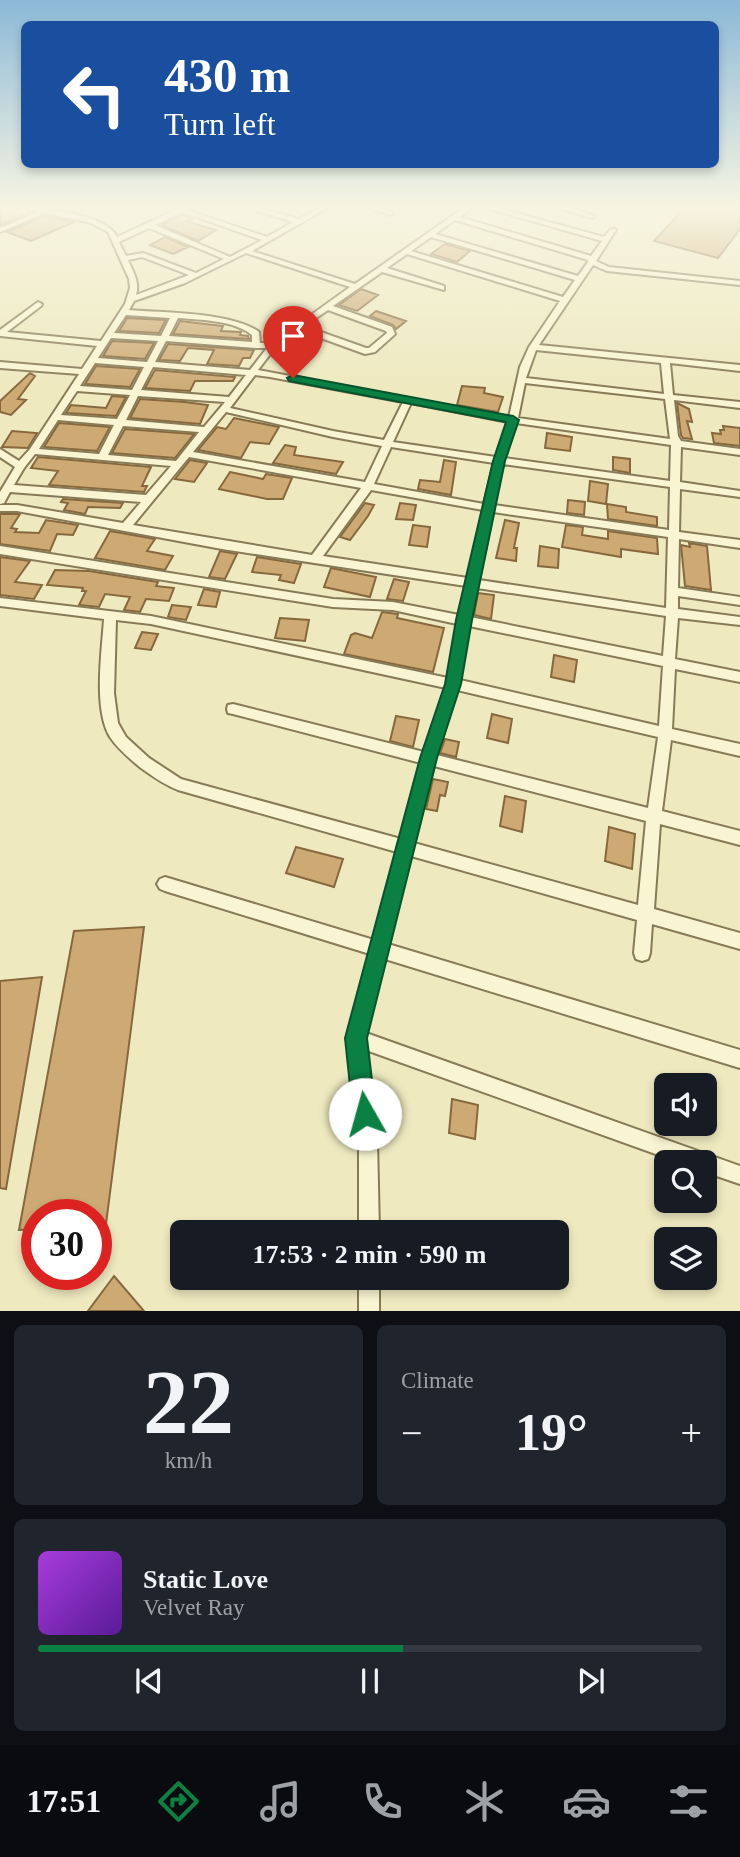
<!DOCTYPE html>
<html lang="en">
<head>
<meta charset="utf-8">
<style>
	:root { --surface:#171b24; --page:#20242c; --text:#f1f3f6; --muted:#9ea1a6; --line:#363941; --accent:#0b8043 }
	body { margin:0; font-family:"Times New Roman",serif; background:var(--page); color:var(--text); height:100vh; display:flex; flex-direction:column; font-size:26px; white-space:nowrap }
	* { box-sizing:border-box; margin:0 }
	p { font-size:23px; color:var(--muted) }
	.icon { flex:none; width:38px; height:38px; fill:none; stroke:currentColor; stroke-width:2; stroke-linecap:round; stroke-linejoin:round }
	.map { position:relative; height:1311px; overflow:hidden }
	.details { display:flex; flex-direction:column; gap:14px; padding:14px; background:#0d0f14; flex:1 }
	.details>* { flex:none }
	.top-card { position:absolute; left:21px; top:21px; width:698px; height:147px; border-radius:10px; box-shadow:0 4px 10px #0003; background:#1a4fa0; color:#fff; overflow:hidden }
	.tools { position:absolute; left:654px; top:1073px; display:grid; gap:14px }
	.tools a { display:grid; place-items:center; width:63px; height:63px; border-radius:10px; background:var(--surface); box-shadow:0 4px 10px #0003; font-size:35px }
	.speed { position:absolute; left:21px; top:1199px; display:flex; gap:14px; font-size:35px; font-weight:700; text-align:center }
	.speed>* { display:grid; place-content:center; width:91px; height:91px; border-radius:50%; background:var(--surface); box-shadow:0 4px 10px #0003; line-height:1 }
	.speed .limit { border:10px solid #d22; background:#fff; color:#111 }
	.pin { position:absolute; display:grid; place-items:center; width:60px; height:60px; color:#fff; margin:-72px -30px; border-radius:50% 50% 50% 0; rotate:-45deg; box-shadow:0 0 7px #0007 }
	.pin .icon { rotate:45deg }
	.me { position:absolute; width:77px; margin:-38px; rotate:353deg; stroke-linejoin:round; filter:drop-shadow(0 0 5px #0008) }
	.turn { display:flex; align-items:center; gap:24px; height:147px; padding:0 28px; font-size:32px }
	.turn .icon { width:91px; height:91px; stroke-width:2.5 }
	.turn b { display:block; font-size:49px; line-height:60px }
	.big { font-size:52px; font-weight:700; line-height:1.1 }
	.details .tile { flex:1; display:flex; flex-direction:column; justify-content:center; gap:10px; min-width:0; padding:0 24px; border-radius:10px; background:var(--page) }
	.details .dial { align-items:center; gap:0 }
	.dial b { font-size:91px; line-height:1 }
	.song { display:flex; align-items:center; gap:21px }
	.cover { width:84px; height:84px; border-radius:10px; background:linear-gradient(135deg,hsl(280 70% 55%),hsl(270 70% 35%)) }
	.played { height:7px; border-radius:4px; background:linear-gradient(90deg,var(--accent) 55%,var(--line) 55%) }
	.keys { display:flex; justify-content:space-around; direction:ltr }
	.heat { display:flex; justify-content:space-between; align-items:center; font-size:38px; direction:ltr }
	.details .tiles { flex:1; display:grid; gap:14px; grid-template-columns:1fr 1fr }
	.tile:last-child { grid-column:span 2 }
	.trip { position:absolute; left:170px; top:1220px; width:399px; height:70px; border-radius:10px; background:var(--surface); box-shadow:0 4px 10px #0003; font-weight:700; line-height:70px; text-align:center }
	.tab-bar { display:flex; height:112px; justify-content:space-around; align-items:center; background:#090b0e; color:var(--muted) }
	.tab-bar .icon { width:49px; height:49px }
	.tab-bar .active { color:var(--accent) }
	.tab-bar b { font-size:32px; color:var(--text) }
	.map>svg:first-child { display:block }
	.building { fill:#cdaa74; stroke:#87683d; stroke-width:2 }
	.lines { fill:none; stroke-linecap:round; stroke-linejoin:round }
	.street-casing { stroke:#877a57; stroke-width:4 }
	.street { fill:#f9f5d2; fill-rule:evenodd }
	.route { fill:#0b8043; stroke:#07532c; stroke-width:2 }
</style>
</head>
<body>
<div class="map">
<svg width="740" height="1311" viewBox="0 0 740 1311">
	<rect width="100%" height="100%" fill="#eee9bf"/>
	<path class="building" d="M1,207H19L30,212L0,225Z
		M685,207H718L740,212V229L718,258L654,241Z
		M182,215L193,219L186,221L216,230L198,241L161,225Z
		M45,216L74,222L31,241L7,232Z
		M165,237L188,247L173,254L150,245Z
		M445,244L470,251L457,262L431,254Z
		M361,289L378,295L357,311L339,305Z
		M376,311L406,321L396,329L393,325L370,316Z
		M127,318L166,320L159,333L119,331Z
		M180,321L223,326L221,331L241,332L240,335L248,336L249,339L173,334Z
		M112,341L154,343L145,359L103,356Z
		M168,344L254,350L250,358H243L239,366L207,364L214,350L188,348L180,361L159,360Z
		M96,366L140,369L130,387L85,384Z
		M155,370L235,377L233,381H195L190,391L145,388Z
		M30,373L35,376L18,399L26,400L11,415L0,412V401Z
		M462,386L485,388L484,393L503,397L498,412L457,405Z
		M112,396L126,397L116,416L66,413L71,405L106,408Z
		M140,399L185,402L208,405L200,424L130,418Z
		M677,403L689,409L692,422L687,421L692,439L683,438L681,435Z
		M234,418L279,427L269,444L250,442L241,458L198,450L217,427L226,429Z
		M59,423L110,427L97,451L44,447Z
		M723,426L740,428V446L714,443L712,433L721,434L720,430H724Z
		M125,429L194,434L175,458L112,453Z
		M12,431L37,433L28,448L2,447Z
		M547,433L572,437L570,451L545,448Z
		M285,445L296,447L294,455L343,462L336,474L273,463Z
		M38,457L151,467L142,486H147L144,492L49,485L58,471L31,468Z
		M613,457L630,459V473L613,470Z
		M190,460L207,463L194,482L175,479Z
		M444,460L456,462L451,495L418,489L420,480L440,482Z
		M230,472L263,479L266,474L292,478L283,499H267L219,489Z
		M590,481L608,484L606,504L588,501Z
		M63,499L123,503L120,508L88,507L85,514L64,510L68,503L61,502Z
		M568,500L585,502L584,515L567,513Z
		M365,503L374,505L368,516L350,540L340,537Z
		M400,503L416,505L413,520L396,519Z
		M607,504L626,507V512L657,517V526L608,519Z
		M0,514H20L11,528L17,529L15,532L39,533L46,520L78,525L73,535L57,534L50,551L0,544Z
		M505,520L519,523L514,548H517L516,561L496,558Z
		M413,525L430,527L427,547L409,545Z
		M566,525L583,527L582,535L608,539V531L657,538L658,554L621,549V557L562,547Z
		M110,531L155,539L147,551L173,556L165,570L95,558Z
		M689,543L707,546L711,590L685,586L681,545L690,547Z
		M540,546L559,549L558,568L538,566Z
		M220,551L237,554L225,579L209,577Z
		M0,557L30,561L15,582L42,585L34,599L0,595Z
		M257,557L301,564L294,583L279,580L281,575L252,572Z
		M331,568L376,577L370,597L324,587Z
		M55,570L89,571L158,582L156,586L174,588L169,601L146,599L140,612L124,610L130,597L105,594L99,607L79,605L86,591H82L83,588L47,585Z
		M394,579L409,582L403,601L387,599Z
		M204,589L220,592L216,607L198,605Z
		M478,593L494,595L491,619L474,615Z
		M172,605L191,607L186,620L168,617Z
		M382,612L398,614L397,618L444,628L433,672L344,654L351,635L355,633L372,638Z
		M280,618L309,620L305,641L275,638Z
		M142,632L158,634L151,650L135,648Z
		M554,655L577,660L574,682L551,677Z
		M492,714L512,719L508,743L487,738Z
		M396,716L419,720L413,747L390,741Z
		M445,739L459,742L456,757L440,753Z
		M433,779L448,782L445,796L440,795L437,811L426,809Z
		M505,796L526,801L522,832L500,826Z
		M609,827L635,834L632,869L605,861Z
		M296,847L343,859L334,887L286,873Z
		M144,927L106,1224L96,1225V1214H37V1229L19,1230L74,931Z
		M42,977L6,1189L0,1188V981Z
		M452,1099L478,1105L475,1139L449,1133Z
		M114,1276L144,1311H88Z"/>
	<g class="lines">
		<g class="street-casing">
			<path id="street" d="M21,207C44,207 107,215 117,237L182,207H189L187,210L267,237L293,222L245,207H256L299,219L321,207H329L252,251L355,284L465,207H473L460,217L591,256L602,241L483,207H494L604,237L611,229H615L616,230L596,261L609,267L740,281V285L607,271L593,265L539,345L740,365V371L670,363L673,395L740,402V408L674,400L678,436L681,441L740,449V455L681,447L680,482L740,491V497L680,489L679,532L740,540V548L679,539L678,588L740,597V605L678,596V609L740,617V625L678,618L675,659L740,672V682L675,669L672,729L740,744V756L671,740L662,811L740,831V845L660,824L654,909L740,933V949L652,924L650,953L648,959L642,961L636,959L634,953L637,920L411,856L388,944L740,1050V1068L385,959L366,1033L740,1166V1184L705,1172V1162H678L366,1050L377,1139L379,1232H359V1139L347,1038L370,954L165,891L160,889L157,884L160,879L165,877L374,940L397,852L178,790C165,785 152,776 141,768C130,759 118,749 110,737C93,709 102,651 104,619L0,606V598L151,616L448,678L457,624L393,610L333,607L0,554V546L333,599L393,602L459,615L466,586L222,549L17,511H0V505H17L123,523L141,502L10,492L4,503L0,504V492L15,467L0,457V449L19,461L30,449L79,374L0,368V362L82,369L97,346L0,336V330L38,302L42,304L41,306L7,332L101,341L125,304L130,288L129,279L108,232L91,223L45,213L0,232V228L38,212ZM182,212L262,240L230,257L155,225ZM455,220L588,260V262L578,276L435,234ZM149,228L224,259L196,273L143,253L126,256L119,242ZM431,237L575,280L563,297L411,251ZM246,253L350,287L272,343H260L259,332C231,312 164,313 129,310L134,301L185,283ZM407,254L560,301L529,347L520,367L509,417L258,370L271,353L299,330L365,354L375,352L395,334L392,327L333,306L382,272L444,290V286L387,268ZM142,257L189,275L136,295C140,282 133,272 128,260ZM328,310L386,331L387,333L369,348H366L304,326ZM126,315L170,318L161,336L114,333ZM178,318C202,320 233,320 252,335V342L169,336ZM111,338L158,341L147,362L98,358ZM166,341L256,348H267L250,370L155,362ZM536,350L661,363L664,394L526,378ZM95,363L144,367L132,390L80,386ZM153,367L246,375L229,397L141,390ZM255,375L270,377L403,402L384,440L333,431L230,408ZM525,383L665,399L670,439L518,418ZM77,391L130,395L117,419L61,415ZM138,396L225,402L204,427L126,420ZM411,403L508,422L496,457L393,442ZM226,412L333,437L382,446L365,482L193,452ZM58,420L114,425L99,454L39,449ZM516,423L671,445L670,481L505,458ZM123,426L199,432L176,461L108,455ZM391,447L494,463L484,504L374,484ZM35,454L171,466L146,495L14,485L24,468ZM189,457L361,488L312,555L133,525ZM503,464L670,487L669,530L494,505ZM371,490L483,510L468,578L323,556ZM493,512L668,537L666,608L479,580ZM477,588L666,616L663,656L470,617ZM116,620L151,624L446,688L424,752L233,704L228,705L227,709L228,713L233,714L421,763L401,839L181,779L149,758L126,737L118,723L114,693ZM469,626L663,666L659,726L460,680ZM457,690L658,737L648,808L437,755ZM434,766L646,821L638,905L414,843Z
				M367,207H377L393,213L390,215Z
				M556,207H567L595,216L592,218Z
				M359,1278H379V1311H359Z"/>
		</g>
		<use href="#street" class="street"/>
	</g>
	<linearGradient id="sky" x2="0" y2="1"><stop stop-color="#8cb9d7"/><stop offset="0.53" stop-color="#f7f5e2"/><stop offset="1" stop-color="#f7f5e2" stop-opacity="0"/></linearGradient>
	<rect width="740" height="391" fill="url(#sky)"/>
	<path class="route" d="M293,375L513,416L519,420L505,461L472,620L461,684L437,758L367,1038L376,1114L373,1122L365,1126L356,1122L353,1114L345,1038L420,758L445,684L456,620L493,461L506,422L289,381L287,378Z"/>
</svg>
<div class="tools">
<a><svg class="icon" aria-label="sound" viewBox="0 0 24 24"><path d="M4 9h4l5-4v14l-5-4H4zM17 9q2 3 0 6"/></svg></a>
<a><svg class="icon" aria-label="search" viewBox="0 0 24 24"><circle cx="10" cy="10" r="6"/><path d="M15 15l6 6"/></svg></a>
<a><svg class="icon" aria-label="layers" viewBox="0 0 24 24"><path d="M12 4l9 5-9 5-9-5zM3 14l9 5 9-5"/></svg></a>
</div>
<div class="speed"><div class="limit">30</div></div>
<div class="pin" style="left:293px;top:378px;background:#d93025"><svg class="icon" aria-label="arrive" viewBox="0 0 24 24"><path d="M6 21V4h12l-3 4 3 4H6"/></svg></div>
<svg class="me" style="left:365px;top:1114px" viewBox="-20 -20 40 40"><circle r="19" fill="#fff"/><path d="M0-13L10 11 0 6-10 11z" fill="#0b8043"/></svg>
<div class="trip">17:53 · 2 min · 590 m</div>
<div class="top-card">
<div class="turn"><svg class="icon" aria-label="left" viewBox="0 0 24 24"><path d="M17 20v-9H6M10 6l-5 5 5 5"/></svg><div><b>430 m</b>Turn left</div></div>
</div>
</div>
<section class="details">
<div class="tiles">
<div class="tile dial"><b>22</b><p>km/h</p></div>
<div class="tile"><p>Climate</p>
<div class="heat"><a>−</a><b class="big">19°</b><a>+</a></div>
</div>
<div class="tile">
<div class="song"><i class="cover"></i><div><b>Static Love</b><p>Velvet Ray</p></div></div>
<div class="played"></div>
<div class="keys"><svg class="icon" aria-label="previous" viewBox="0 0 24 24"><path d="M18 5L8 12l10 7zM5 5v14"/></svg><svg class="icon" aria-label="pause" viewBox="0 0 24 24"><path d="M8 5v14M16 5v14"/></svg><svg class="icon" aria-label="next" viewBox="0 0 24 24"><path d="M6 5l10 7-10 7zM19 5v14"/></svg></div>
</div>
</div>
</section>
<nav class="tab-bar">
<b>17:51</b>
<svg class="icon active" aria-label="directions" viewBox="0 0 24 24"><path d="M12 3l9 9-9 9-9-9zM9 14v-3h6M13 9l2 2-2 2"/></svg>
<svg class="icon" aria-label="music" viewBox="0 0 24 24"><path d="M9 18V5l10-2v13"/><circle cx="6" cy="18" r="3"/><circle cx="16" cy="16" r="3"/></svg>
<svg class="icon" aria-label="phone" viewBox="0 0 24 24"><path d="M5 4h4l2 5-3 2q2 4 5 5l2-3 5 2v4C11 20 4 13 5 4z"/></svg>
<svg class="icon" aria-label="climate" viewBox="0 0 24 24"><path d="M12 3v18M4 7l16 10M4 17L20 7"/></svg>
<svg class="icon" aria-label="car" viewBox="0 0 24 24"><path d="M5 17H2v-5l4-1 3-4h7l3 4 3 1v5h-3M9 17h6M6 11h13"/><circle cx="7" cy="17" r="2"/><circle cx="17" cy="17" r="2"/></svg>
<svg class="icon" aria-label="filters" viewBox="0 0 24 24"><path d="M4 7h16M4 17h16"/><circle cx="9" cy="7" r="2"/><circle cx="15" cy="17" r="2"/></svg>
</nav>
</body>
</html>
